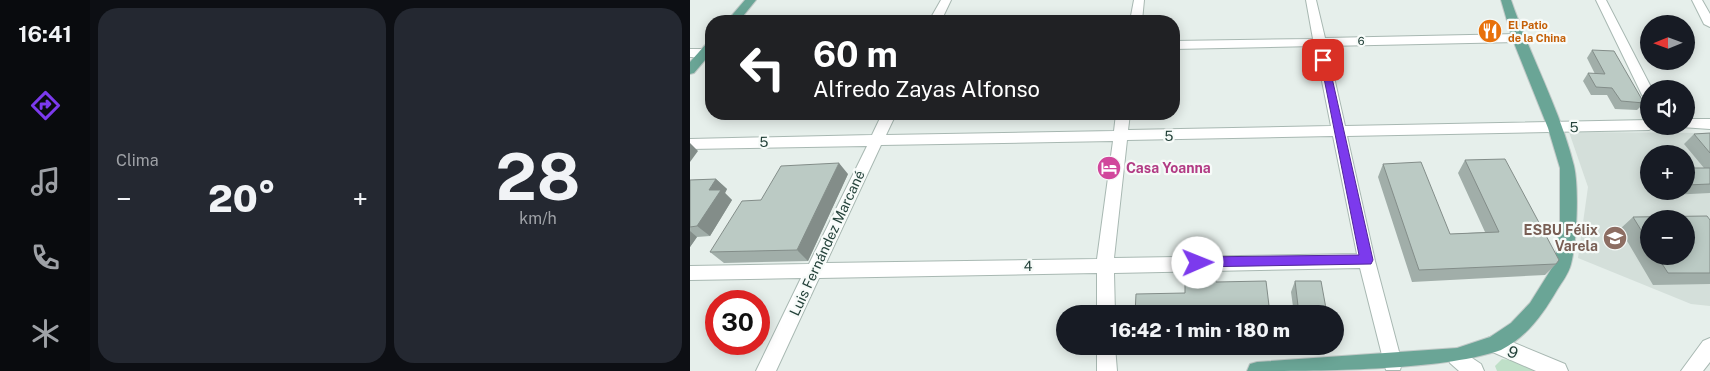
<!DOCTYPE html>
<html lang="es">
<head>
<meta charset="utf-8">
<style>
	:root { --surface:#171b24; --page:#242831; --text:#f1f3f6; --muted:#9ea1a6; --accent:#7c3aed }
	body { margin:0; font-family:"Public Sans",sans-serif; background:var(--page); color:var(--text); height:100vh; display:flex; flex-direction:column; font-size:19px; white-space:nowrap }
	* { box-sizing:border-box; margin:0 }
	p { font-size:16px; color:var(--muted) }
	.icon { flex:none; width:28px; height:28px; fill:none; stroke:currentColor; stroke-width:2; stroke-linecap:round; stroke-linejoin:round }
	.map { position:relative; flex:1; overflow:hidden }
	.drawer { display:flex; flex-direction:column; gap:8px; padding:8px; background:#0d0f14; width:600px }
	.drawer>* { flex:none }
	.banner { position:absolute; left:15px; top:15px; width:475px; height:105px; border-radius:20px; box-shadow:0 2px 12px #0003; background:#202124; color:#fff; overflow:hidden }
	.needle { width:32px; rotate:269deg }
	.fabs { position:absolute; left:950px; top:15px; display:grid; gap:10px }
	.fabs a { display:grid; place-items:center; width:55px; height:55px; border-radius:50%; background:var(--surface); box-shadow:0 2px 12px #0003; font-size:25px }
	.speed { position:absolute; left:15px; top:290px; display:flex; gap:10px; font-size:25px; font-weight:700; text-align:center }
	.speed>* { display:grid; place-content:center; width:65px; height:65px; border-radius:50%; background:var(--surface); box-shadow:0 2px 12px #0003; line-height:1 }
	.speed .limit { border:8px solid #d22; background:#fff; color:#111 }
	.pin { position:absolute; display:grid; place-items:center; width:42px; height:42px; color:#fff; margin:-21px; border-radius:10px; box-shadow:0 2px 8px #0006 }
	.me { position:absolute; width:55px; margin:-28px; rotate:89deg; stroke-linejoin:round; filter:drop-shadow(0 0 4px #0008) }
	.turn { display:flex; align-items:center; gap:18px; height:105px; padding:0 25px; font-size:22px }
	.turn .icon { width:65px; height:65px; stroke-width:2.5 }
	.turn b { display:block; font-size:35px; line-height:42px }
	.big { font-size:38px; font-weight:800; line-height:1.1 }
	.drawer .widget { flex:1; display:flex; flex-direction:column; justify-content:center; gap:8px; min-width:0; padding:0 18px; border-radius:20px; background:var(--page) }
	.drawer .dial { align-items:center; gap:0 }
	.dial b { font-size:65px; line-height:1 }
	.heat { display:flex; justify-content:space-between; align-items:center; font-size:28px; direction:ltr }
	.drawer .tiles { flex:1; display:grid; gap:8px; grid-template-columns:repeat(2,1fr) }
	.trip { position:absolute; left:366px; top:305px; width:288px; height:50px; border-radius:25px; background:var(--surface); box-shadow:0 2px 12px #0003; font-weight:800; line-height:50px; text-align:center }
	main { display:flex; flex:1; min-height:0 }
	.menu { display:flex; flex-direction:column; width:90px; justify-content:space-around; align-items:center; background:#090b0e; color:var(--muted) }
	.menu .icon { width:35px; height:35px }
	.menu .active { color:var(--accent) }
	.menu b { font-size:22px; color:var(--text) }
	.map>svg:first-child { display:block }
	.built { fill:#d4dfda; fill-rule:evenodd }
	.green { fill:#bfe0c8 }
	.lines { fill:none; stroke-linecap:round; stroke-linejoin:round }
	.minor-casing { stroke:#a8b8b2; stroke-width:2 }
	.major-casing { stroke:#c2cac8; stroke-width:2 }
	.minor { fill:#fff; fill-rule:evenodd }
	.major { fill:#6aa596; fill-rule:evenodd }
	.wall { fill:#a1aea9; fill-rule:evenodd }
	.shaded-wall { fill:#838d89 }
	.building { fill:#bbcac4; stroke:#838d89 }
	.route { fill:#7c3aed; stroke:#51269a }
	.labels { text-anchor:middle; stroke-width:4.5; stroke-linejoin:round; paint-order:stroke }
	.far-food-label { font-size:11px; font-weight:bold; fill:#c56008; stroke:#f7fbf9; text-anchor:start }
	.far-street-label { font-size:11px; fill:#24423a; stroke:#f7fbf9 }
	.street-label { font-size:14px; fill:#24423a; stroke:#f7fbf9 }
	.hotel-label { font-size:14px; font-weight:bold; fill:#b23c85; stroke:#f7fbf9; text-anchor:start }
	.education-label { font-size:14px; font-weight:bold; fill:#785e54; stroke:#f7fbf9; text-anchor:end }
	.near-street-label { font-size:16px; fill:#24423a; stroke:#f7fbf9 }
</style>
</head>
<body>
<main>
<nav class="menu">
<b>16:41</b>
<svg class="icon active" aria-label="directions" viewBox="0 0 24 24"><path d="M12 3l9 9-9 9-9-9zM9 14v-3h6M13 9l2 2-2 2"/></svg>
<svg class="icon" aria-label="music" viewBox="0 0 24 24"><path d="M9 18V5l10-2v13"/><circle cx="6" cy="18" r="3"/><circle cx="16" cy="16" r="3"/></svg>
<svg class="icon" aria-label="phone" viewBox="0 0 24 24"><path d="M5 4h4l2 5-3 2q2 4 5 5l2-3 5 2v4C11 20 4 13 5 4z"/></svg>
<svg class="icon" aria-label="climate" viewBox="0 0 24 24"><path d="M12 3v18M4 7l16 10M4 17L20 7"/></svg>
</nav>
<section class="drawer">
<div class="tiles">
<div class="widget"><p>Clima</p>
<div class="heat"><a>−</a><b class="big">20°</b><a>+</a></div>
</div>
<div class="widget dial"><b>28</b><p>km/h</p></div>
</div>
</section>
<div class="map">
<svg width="1020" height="371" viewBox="0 0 1020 371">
	<rect width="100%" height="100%" fill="#e6efeb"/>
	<path class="built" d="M879,132L1020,133V306L1001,304L888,258L898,187ZM959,154H996V191H959ZM959,219H996V256H959Z"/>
	<path class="green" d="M812,359L833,362L853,371H807L805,366Z"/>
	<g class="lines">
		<g class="minor-casing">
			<path id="minor" d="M251,0H261L251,21H239Z
				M444,0H454L452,21H440Z
				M616,0H626L635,38L828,34L834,38L828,42L637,46L655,126L959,120V126H965L959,130L657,136L685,261L712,363L710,370H696L694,363L670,268L424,273L425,314H407V273L129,278L86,371H66L111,278L0,280V266L119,264L177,146L0,149V139L182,135L192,114H206L196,135L424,131L426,114H440L438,130L641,126L625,46L484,49V41L623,39ZM643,136L667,254L424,258L437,140ZM423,141L407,259L136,263L191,145Z
				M906,0H916L962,89H959V99L952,95Z
				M1002,0H1012L1020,14V27L1014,24Z
				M0,49H21V57H0Z
				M996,119H1020V129L991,127L996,126Z
				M805,335L875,364L878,371H846L798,350L796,344L798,338Z
				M1020,338V362L1013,371H991L1013,341Z
				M407,346H425L427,371H407Z
				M767,348L791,364L794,371H769L760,363L758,357L760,351Z"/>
		</g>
		<g class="major-casing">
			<path id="major" d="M55,0H66L49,21H37Z
				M811,0H821C840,56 870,109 884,166C889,188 887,241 881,264C879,273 872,282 867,290C853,314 837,337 811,350C752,371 626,371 557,371L560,364L567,362L767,348L800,337L821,323L840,303L865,263L870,220V168L858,128L822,38Z
				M21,42V53L4,73L0,74V62L17,43Z"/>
		</g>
		<use href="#minor" class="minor"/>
		<use href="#major" class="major"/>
	</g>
	<path class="wall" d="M902,50L954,103L947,110L925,109L917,95H901L893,81L898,73L905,74L897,58Z
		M1020,133V193L980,195L977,191H996V168H1014L994,144L1004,134Z
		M775,160L866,264L855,275L722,282L688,177L693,164L760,234L795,232L768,173Z
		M158,174L118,261L34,263L20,252L71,200Z
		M26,179L37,189L35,193L42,200L20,236L7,237L0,247V180Z
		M943,217L1020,220V284L963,285L930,229ZM959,219L996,256H959Z
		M605,281L637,314H604L601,292Z
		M526,282L580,314H445L495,293Z"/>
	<path class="shaded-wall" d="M0,143L8,151L0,162Z
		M149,163L158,174L118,261L107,250Z
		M26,179L37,189L35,193L42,200L20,236L7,226L19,190Z
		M0,231L7,237L0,247Z"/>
	<path class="building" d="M902,50L924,51L954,103L931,101L922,88L906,87L898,73L915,74Z
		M1020,133V153L1004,134Z
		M815,159L869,260L866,264L729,270L693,164L731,162L760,234L809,232L775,160Z
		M149,163L107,250L20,252L52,201L71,200L91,166Z
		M996,168H1020V184L996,185Z
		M26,179L19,190H31L7,226L0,227V180Z
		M1017,216L1020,220V273H978L967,256H996V219H959V243L943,217Z
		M525,268L526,282L576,281L580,314H548V307L476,308L475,314H445L446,294L495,293V269Z
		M605,281H631L637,314H609Z"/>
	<path class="route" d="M630,58L638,60L683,260L681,264L504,267L502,263L508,257L669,255Z"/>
	<defs>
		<g id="restaurant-disc" transform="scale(1.25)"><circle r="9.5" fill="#e8710a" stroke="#f7fbf9"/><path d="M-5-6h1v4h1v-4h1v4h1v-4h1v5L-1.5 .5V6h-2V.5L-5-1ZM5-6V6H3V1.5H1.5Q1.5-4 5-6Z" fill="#fff"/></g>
		<g id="hotel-disc" transform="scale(1.25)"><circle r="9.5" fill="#d1479c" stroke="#f7fbf9"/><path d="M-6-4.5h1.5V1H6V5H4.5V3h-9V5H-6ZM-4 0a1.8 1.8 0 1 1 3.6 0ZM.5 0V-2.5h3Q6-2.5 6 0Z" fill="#fff"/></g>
		<g id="school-disc" transform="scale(1.25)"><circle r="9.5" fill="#8d6e63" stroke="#f7fbf9"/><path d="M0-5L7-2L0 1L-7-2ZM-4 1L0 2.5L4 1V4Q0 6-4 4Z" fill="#fff"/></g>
	</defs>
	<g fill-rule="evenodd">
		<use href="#restaurant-disc" x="800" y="31"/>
		<use href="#hotel-disc" x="419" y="168"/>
		<use href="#school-disc" x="925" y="238"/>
	</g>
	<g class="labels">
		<g class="far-food-label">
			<text x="818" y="29">El Patio<tspan x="818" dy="13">de la China</tspan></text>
		</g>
		<g class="far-street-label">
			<text transform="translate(671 41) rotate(-1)" y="4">6</text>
		</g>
		<g class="street-label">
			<text transform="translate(884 127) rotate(-2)" y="5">5</text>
			<text transform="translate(479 136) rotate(-1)" y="5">5</text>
			<text transform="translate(74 142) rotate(-1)" y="5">5</text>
			<text transform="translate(137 243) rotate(-65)" y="5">Luis Fernández Marcané</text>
			<text transform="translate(338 266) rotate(-1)" y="5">4</text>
		</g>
		<g class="hotel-label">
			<text x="436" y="173">Casa Yoanna</text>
		</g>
		<g class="education-label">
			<text x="908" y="235">ESBU Félix<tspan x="908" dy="16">Varela</tspan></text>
		</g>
		<g class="near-street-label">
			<text transform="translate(823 352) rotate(23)" y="6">9</text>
		</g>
	</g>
</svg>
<div class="fabs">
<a><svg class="needle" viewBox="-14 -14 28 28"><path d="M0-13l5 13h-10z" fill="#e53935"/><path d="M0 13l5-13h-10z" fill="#9ea1a6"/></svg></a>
<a><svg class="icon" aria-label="sound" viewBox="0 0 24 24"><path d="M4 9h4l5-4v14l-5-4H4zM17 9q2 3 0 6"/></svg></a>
<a>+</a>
<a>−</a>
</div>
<div class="speed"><div class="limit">30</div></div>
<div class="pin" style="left:633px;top:60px;background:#d93025"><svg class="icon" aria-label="arrive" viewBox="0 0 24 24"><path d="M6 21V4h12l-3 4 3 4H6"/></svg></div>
<svg class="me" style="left:508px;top:263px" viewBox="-20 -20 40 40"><circle r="19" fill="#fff"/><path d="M0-13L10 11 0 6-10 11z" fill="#7c3aed"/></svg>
<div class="trip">16:42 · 1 min · 180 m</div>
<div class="banner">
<div class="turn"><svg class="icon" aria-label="left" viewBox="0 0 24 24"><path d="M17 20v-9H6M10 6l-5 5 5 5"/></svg><div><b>60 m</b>Alfredo Zayas Alfonso</div></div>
</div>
</div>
</main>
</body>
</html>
